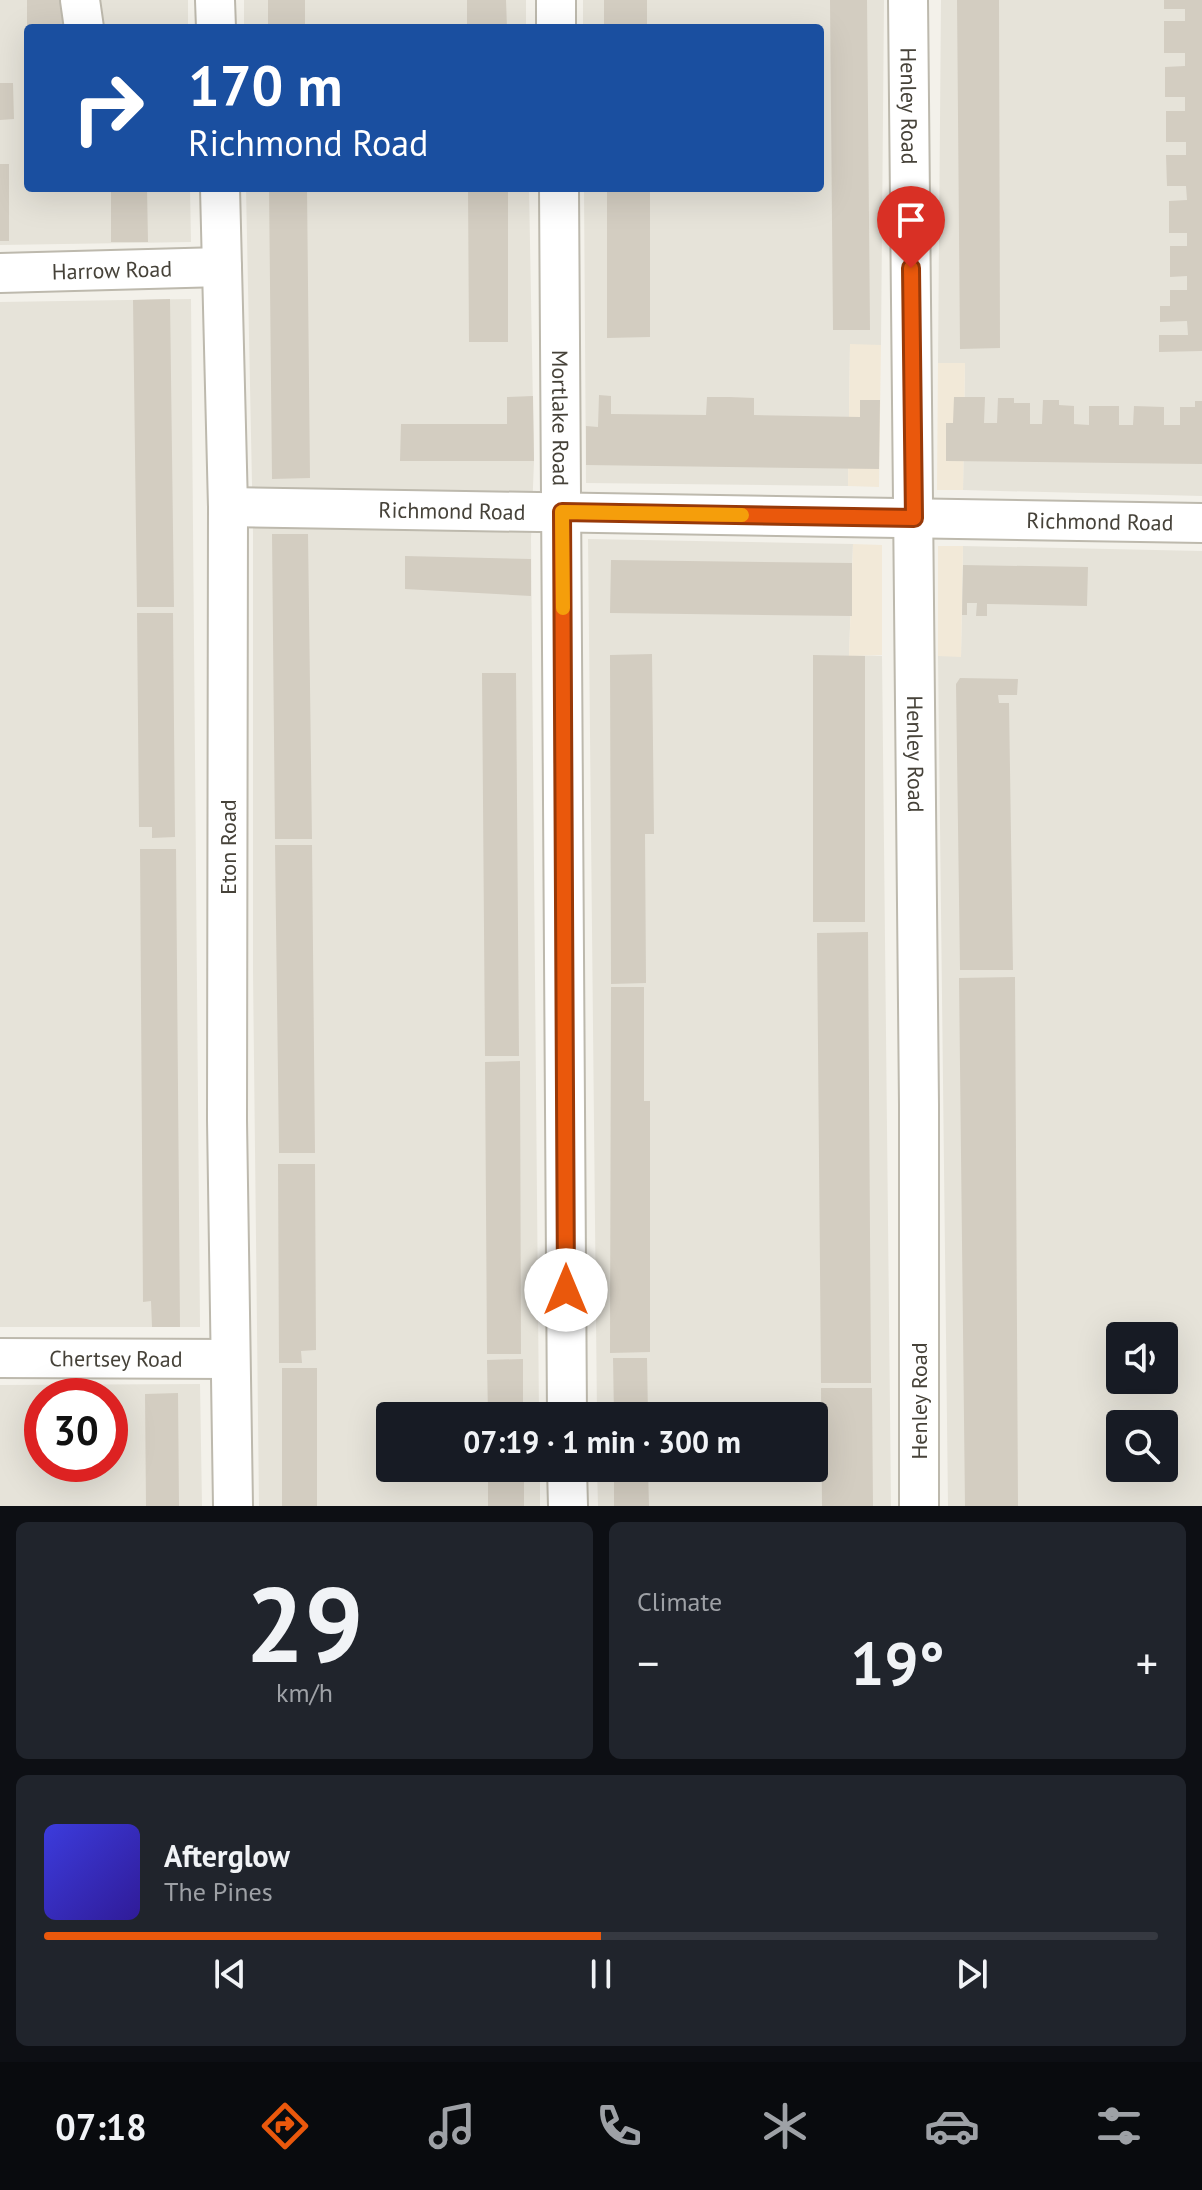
<!DOCTYPE html>
<html lang="en">
<head>
<meta charset="utf-8">
<style>
	:root { --surface:#171b24; --page:#20242c; --text:#f1f3f6; --muted:#9ea1a6; --line:#363941; --accent:#ea580c }
	body { margin:0; font-family:"PT Sans",sans-serif; background:var(--page); color:var(--text); height:100vh; display:flex; flex-direction:column; font-size:30px; white-space:nowrap }
	* { box-sizing:border-box; margin:0 }
	p { font-size:26px; color:var(--muted) }
	.icon { flex:none; width:44px; height:44px; fill:none; stroke:currentColor; stroke-width:2; stroke-linecap:round; stroke-linejoin:round }
	.map { position:relative; height:1506px; overflow:hidden }
	.side { display:flex; flex-direction:column; gap:16px; padding:16px; background:#0d0f14; flex:1 }
	.side>* { flex:none }
	.banner { position:absolute; left:24px; top:24px; width:800px; height:168px; border-radius:8px; box-shadow:0 8px 32px #0002; background:#1a4fa0; color:#fff; overflow:hidden }
	.fabs { position:absolute; left:1106px; top:1322px; display:grid; gap:16px }
	.fabs a { display:grid; place-items:center; width:72px; height:72px; border-radius:8px; background:var(--surface); box-shadow:0 8px 32px #0002; font-size:40px }
	.speed { position:absolute; left:24px; top:1378px; display:flex; gap:16px; font-size:40px; font-weight:700; text-align:center }
	.speed>* { display:grid; place-content:center; width:104px; height:104px; border-radius:50%; background:var(--surface); box-shadow:0 8px 32px #0002; line-height:1 }
	.speed .limit { border:12px solid #d22; background:#fff; color:#111 }
	.pin { position:absolute; display:grid; place-items:center; width:68px; height:68px; color:#fff; margin:-82px -34px; border-radius:50% 50% 50% 0; rotate:-45deg; box-shadow:0 0 8px #0007 }
	.pin .icon { rotate:45deg }
	.me { position:absolute; width:88px; margin:-44px; rotate:0deg; stroke-linejoin:round; filter:drop-shadow(0 0 6px #0008) }
	.turn { display:flex; align-items:center; gap:28px; height:168px; padding:0 32px; font-size:36px }
	.turn .icon { width:104px; height:104px; stroke-width:2.5 }
	.turn b { display:block; font-size:56px; line-height:68px }
	.big { font-size:60px; font-weight:700; line-height:1.1 }
	.side .widget { flex:1; display:flex; flex-direction:column; justify-content:center; gap:12px; min-width:0; padding:0 28px; border-radius:12px; background:var(--page) }
	.side .dial { align-items:center; gap:0 }
	.dial b { font-size:104px; line-height:1 }
	.song { display:flex; align-items:center; gap:24px }
	.cover { width:96px; height:96px; border-radius:12px; background:linear-gradient(135deg,hsl(240 70% 55%),hsl(250 70% 35%)) }
	.played { height:8px; border-radius:4px; background:linear-gradient(90deg,var(--accent) 50%,var(--line) 50%) }
	.keys { display:flex; justify-content:space-around; direction:ltr }
	.heat { display:flex; justify-content:space-between; align-items:center; font-size:44px; direction:ltr }
	.side .tiles { flex:1; display:grid; gap:16px; grid-template-columns:1fr 1fr }
	.widget:last-child { grid-column:span 2 }
	.trip { position:absolute; left:376px; top:1402px; width:452px; height:80px; border-radius:8px; background:var(--surface); box-shadow:0 8px 32px #0002; font-weight:700; line-height:80px; text-align:center }
	.tab-bar { display:flex; height:128px; justify-content:space-around; align-items:center; background:#090b0e; color:var(--muted) }
	.tab-bar .icon { width:56px; height:56px }
	.tab-bar .active { color:var(--accent) }
	.tab-bar b { font-size:36px; color:var(--text) }
	.map>svg:first-child { display:block }
	.residential { fill:#e6e3d9; fill-rule:evenodd }
	.commercial { fill:#f2e9d8 }
	.building { fill:#d3cdc1 }
	.lines { fill:none; stroke-linecap:round; stroke-linejoin:round }
	.minor-casing { stroke:#bdb9ad; stroke-width:42 }
	.minor { stroke:#fff; stroke-width:38 }
	.route-casing { stroke:#983908; stroke-width:20 }
	.route { stroke:#ea580c; stroke-width:14 }
	.slow { stroke:#f59e0b; stroke-width:14 }
	.labels { text-anchor:middle; stroke-width:7; stroke-linejoin:round; paint-order:stroke }
	.street-label { font-size:22px; fill:#464239; stroke:#fff }
</style>
</head>
<body>
<div class="map">
<svg width="1202" height="1506" viewBox="0 0 1202 1506">
	<rect width="100%" height="100%" fill="#f3f1ea"/>
	<path class="residential" d="M0,0H188V28H28V188H190L191,242L0,245Z
		M244,0H526V28H244Z
		M583,0H884L881,345H850L848,486L586,483L584,188H820V28H583Z
		M941,0H1202V496L963,490L965,363H938Z
		M246,188H529L534,461L531,539L539,1416H390V1468H540V1506H259L253,971V533Z
		M191,299L200,1327H0V302Z
		M588,539L853,544L849,655L882,656L891,1506H598L597,1468H814V1416H597Z
		M963,546L1202,551V1506H948L938,656H961ZM1120,1336H1164V1380H1120ZM1120,1424H1164V1468H1120Z
		M200,1384L202,1506H0V1385ZM42,1396H110V1464H42Z"/>
	<path class="commercial" d="M850,344L881,345L879,487L848,486Z
		M938,363H965L963,490H937Z
		M853,544L882,545V655L849,656Z
		M938,546H963L961,657L938,656Z"/>
	<path class="building" d="M27,0H65V28H27Z
		M268,0H305V28H268Z
		M467,0H506L507,28H467Z
		M604,0H647V28H604Z
		M830,0H867L870,330H833Z
		M957,0H999L1000,348L960,349Z
		M1164,0H1202V351L1159,352V335H1188L1187,321L1160,322V306H1170V290H1187V276L1170,277V246H1187V233H1169V201L1187,200L1186,186H1167L1166,155H1186V142H1166V111H1185V97H1165V67L1185,66V53H1164V21H1185V9H1164Z
		M0,83H13L14,119L0,120Z
		M0,164H9V241H0Z
		M111,188H147L148,242H111Z
		M269,188H307L310,478L272,479Z
		M468,188H508V342H469Z
		M607,188H650V337L607,338Z
		M170,299L174,607H137L133,300Z
		M599,395L611,396V414L706,415L707,397H730L754,398V415L860,417V400H880L879,469L586,465V426L598,427Z
		M533,396L534,461H400L401,424H507V397Z
		M954,397H985L984,423H997L998,398H1014V403H1030V424H1042L1043,400H1059V405L1074,406V424L1089,425V406H1119V425H1133L1134,406L1164,407V425H1180V407H1195V401H1202V464L946,461V423H953Z
		M272,534H308L312,839H275Z
		M405,556L531,559V596L405,589Z
		M611,560L852,563V616L610,613Z
		M963,565L1088,567L1087,606L987,604V616H976L977,603H967V615H962Z
		M137,613H173L175,837L152,838V827H139Z
		M652,654L654,834H645L646,983L611,984L610,655Z
		M813,655L865,656V922H813Z
		M482,673H516L519,1056H485Z
		M960,678L1018,679L1017,695H998L999,703H1009L1013,970H960L956,684Z
		M275,845H312L315,1153H279Z
		M140,849H176L180,1327H152L151,1301L143,1302Z
		M868,932L871,1383H821L817,933Z
		M1015,977L1018,1506H965L959,978Z
		M611,987H644V1101H650V1352L610,1353Z
		M520,1061L521,1354H487L485,1062Z
		M278,1164H315L316,1350L301,1351L302,1363H279Z
		M613,1358H647L648,1416H614Z
		M523,1359V1416H488L487,1360Z
		M282,1368H317V1506H282Z
		M821,1388H872L873,1506H822Z
		M178,1393L179,1506H146L145,1394Z
		M488,1468H524V1506H488Z
		M614,1468H648L649,1506H614Z"/>
	<g class="lines">
		<g class="minor-casing">
			<g id="minor">
				<path d="M80,0L84,28"/>
				<path d="M215,0L216,28"/>
				<path d="M556,0V28"/>
				<path id="s1" d="M908,0L919,1105V1506"/>
				<path d="M220,188L228,507L227,1120L233,1506"/>
				<path id="s2" d="M559,188L567,1416"/>
				<path id="s3" d="M0,273L222,267"/>
				<path id="s4" d="M228,507L1202,523"/>
				<path id="s5" d="M0,1358L230,1359"/>
				<path d="M567,1468L568,1506"/>
			</g>
		</g>
		<use href="#minor" class="minor"/>
	</g>
	<g class="lines">
		<g class="route-casing">
			<path id="route" d="M566,1290L562,512L914,518L911,268"/>
		</g>
		<use href="#route" class="route"/>
		<path class="slow" d="M563,608L562,512L742,515"/>
	</g>
	<g class="labels">
		<g class="street-label">
			<text dy="8" stroke="none"><textPath href="#s1" startOffset="106">Henley Road</textPath></text>
			<text dy="8" stroke="none"><textPath href="#s3" startOffset="112">Harrow Road</textPath></text>
			<text dy="8" stroke="none"><textPath href="#s2" startOffset="230">Mortlake Road</textPath></text>
			<text dy="8" stroke="none"><textPath href="#s4" startOffset="224">Richmond Road</textPath></text>
			<text dy="8" stroke="none"><textPath href="#s4" startOffset="872">Richmond Road</textPath></text>
			<text dy="8" stroke="none"><textPath href="#s1" startOffset="754">Henley Road</textPath></text>
			<text transform="translate(228 847) rotate(-90)" y="8">Eton Road</text>
			<text dy="8" stroke="none"><textPath href="#s5" startOffset="116">Chertsey Road</textPath></text>
			<text transform="translate(919 1401) rotate(-90)" y="8">Henley Road</text>
		</g>
	</g>
</svg>
<div class="fabs">
<a><svg class="icon" aria-label="sound" viewBox="0 0 24 24"><path d="M4 9h4l5-4v14l-5-4H4zM17 9q2 3 0 6"/></svg></a>
<a><svg class="icon" aria-label="search" viewBox="0 0 24 24"><circle cx="10" cy="10" r="6"/><path d="M15 15l6 6"/></svg></a>
</div>
<div class="speed"><div class="limit">30</div></div>
<div class="pin" style="left:911px;top:268px;background:#d93025"><svg class="icon" aria-label="arrive" viewBox="0 0 24 24"><path d="M6 21V4h12l-3 4 3 4H6"/></svg></div>
<svg class="me" style="left:566px;top:1290px" viewBox="-20 -20 40 40"><circle r="19" fill="#fff"/><path d="M0-13L10 11 0 6-10 11z" fill="#ea580c"/></svg>
<div class="trip">07:19 · 1 min · 300 m</div>
<div class="banner">
<div class="turn"><svg class="icon" aria-label="right" viewBox="0 0 24 24"><path d="M7 20v-9h11M14 6l5 5-5 5"/></svg><div><b>170 m</b>Richmond Road</div></div>
</div>
</div>
<section class="side">
<div class="tiles">
<div class="widget dial"><b>29</b><p>km/h</p></div>
<div class="widget"><p>Climate</p>
<div class="heat"><a>−</a><b class="big">19°</b><a>+</a></div>
</div>
<div class="widget">
<div class="song"><i class="cover"></i><div><b>Afterglow</b><p>The Pines</p></div></div>
<div class="played"></div>
<div class="keys"><svg class="icon" aria-label="previous" viewBox="0 0 24 24"><path d="M18 5L8 12l10 7zM5 5v14"/></svg><svg class="icon" aria-label="pause" viewBox="0 0 24 24"><path d="M8 5v14M16 5v14"/></svg><svg class="icon" aria-label="next" viewBox="0 0 24 24"><path d="M6 5l10 7-10 7zM19 5v14"/></svg></div>
</div>
</div>
</section>
<nav class="tab-bar">
<b>07:18</b>
<svg class="icon active" aria-label="directions" viewBox="0 0 24 24"><path d="M12 3l9 9-9 9-9-9zM9 14v-3h6M13 9l2 2-2 2"/></svg>
<svg class="icon" aria-label="music" viewBox="0 0 24 24"><path d="M9 18V5l10-2v13"/><circle cx="6" cy="18" r="3"/><circle cx="16" cy="16" r="3"/></svg>
<svg class="icon" aria-label="phone" viewBox="0 0 24 24"><path d="M5 4h4l2 5-3 2q2 4 5 5l2-3 5 2v4C11 20 4 13 5 4z"/></svg>
<svg class="icon" aria-label="climate" viewBox="0 0 24 24"><path d="M12 3v18M4 7l16 10M4 17L20 7"/></svg>
<svg class="icon" aria-label="car" viewBox="0 0 24 24"><path d="M5 17H2v-5l4-1 3-4h7l3 4 3 1v5h-3M9 17h6M6 11h13"/><circle cx="7" cy="17" r="2"/><circle cx="17" cy="17" r="2"/></svg>
<svg class="icon" aria-label="filters" viewBox="0 0 24 24"><path d="M4 7h16M4 17h16"/><circle cx="9" cy="7" r="2"/><circle cx="15" cy="17" r="2"/></svg>
</nav>
</body>
</html>
